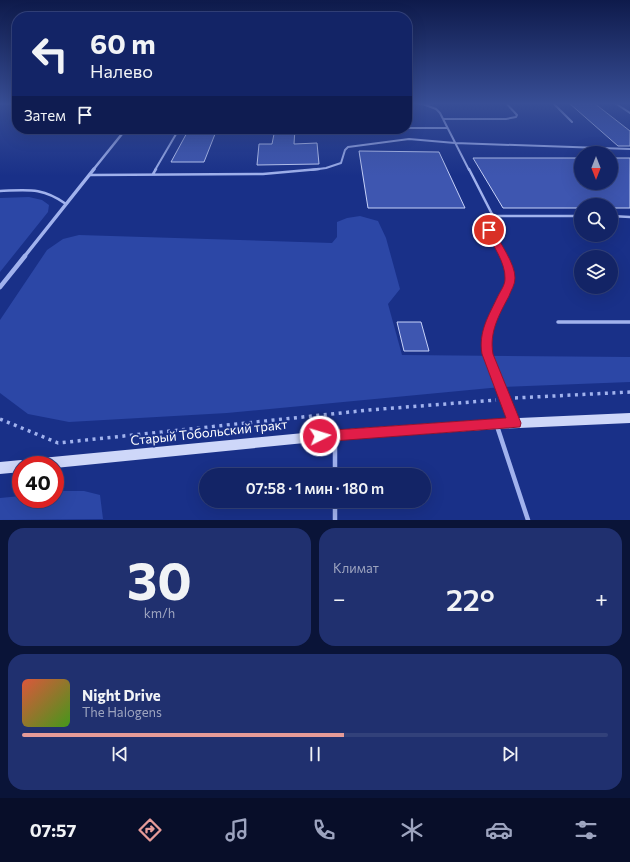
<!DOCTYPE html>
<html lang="ru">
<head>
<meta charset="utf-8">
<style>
	:root { --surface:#132466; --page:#20306f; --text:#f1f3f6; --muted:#9da4bf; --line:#32417a; --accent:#e69b98 }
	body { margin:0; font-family:Commissioner,sans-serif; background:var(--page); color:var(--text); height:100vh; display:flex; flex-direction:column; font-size:15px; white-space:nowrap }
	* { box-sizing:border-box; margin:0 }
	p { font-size:13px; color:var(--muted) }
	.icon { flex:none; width:22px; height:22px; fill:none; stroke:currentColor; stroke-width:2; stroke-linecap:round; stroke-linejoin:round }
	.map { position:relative; height:520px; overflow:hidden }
	.drawer { display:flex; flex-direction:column; gap:8px; padding:8px; background:#0a1438; flex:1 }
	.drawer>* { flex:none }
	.top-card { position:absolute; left:12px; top:12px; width:400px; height:122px; border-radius:16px; box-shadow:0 4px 16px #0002,0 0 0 1px var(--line); background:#132466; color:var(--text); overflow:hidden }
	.needle { width:26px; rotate:180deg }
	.controls { position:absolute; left:574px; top:146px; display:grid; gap:8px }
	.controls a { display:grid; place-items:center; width:44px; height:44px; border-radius:50%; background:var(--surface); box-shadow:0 4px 16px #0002,0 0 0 1px var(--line); font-size:20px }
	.speed { position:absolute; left:12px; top:456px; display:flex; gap:8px; font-size:20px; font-weight:700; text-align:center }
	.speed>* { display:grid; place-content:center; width:52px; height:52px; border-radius:50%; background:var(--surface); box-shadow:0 4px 16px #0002,0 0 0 1px var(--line); line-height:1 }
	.speed .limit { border:6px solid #d22; background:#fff; color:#111 }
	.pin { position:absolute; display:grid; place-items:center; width:34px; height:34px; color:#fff; margin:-17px; border:2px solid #fff; border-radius:50%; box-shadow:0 1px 4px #0007 }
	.me { position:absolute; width:44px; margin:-22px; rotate:85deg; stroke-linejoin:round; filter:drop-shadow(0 0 3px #0008) }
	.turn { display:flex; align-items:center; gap:14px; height:84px; padding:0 12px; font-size:18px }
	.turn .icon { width:52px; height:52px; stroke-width:2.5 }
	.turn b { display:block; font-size:28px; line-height:34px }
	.then { display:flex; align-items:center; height:38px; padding:0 12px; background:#0003; gap:8px; font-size:15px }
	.big { font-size:30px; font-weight:600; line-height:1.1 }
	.drawer .widget { flex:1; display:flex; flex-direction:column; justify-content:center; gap:6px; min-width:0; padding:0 14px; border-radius:16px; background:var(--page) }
	.drawer .dial { align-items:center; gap:0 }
	.dial b { font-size:52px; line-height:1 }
	.song { display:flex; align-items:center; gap:12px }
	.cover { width:48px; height:48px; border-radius:6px; background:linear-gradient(135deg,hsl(10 70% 55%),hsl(100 70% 35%)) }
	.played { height:4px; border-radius:2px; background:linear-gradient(90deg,var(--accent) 55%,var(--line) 55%) }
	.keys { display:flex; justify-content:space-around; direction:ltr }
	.heat { display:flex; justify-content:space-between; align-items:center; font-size:22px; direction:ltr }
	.drawer .tiles { flex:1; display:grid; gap:8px; grid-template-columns:1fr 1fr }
	.widget:last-child { grid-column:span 2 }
	.trip { position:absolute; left:199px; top:468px; width:232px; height:40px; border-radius:20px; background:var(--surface); box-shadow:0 4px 16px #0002,0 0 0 1px var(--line); font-weight:600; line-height:40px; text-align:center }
	.tabs { display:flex; height:64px; justify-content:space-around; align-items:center; background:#080e29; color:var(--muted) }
	.tabs .icon { width:28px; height:28px }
	.tabs .current { color:var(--accent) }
	.tabs b { font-size:18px; color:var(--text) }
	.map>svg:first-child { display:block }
	.green { fill:#2c47a6 }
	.building { fill:#3e56b0; stroke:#c7d2f9 }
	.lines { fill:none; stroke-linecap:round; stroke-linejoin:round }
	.path { stroke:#a1b2ed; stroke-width:3.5; stroke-dasharray:3 4.5; stroke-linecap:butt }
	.lane-far3 { stroke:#a1b2ed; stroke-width:2 }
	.lane-far2 { stroke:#a1b2ed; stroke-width:2.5 }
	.lane-far1 { stroke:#a1b2ed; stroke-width:3.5 }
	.lane { stroke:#a1b2ed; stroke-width:4.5 }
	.street-far2 { stroke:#a1b2ed; stroke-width:2.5 }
	.street-far1 { stroke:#a1b2ed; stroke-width:3.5 }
	.street { stroke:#a1b2ed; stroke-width:4.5 }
	.secondary { fill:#ced7f9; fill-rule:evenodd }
	.route { fill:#e11d48; stroke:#92132f }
	.labels { text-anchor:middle; stroke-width:4; stroke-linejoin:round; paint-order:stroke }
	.near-street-label { font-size:13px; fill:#fff; stroke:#193088 }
</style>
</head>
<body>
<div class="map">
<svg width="630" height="520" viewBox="0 0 630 520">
	<rect width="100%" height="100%" fill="#193088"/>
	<path class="green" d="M29,197L42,200L49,205L48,212L0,272V198Z
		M360,216L378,221L386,238L400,289L388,304L402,355L630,357V382L501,387L227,413L69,422L28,414L0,393V320L47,250L63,239L79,235L332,243L337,237V222L347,218Z
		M55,491H84L100,495L103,519L0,520V498L21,496V499H55Z"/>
	<path class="building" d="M569,103H594L630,131V146H618Z
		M189,129H217L204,162H171Z
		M275,129H295L294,144L317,143L319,164L257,165L259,144H272Z
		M359,151L439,152L465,208H368Z
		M473,158H581V183H611V158H630V208H611V205H581V208H503Z
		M397,322H421L429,351H404Z"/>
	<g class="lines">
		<path class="path" d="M515,398L630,392
			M0,419L58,443L369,410L496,400"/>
		<path class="lane-far3" d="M553,103L572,122
			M615,103L630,113
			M423,104L436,109L440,113L469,170
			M425,104L434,103
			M443,119H506L516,117L517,115L506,103
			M407,128H447
			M155,170L179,129
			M311,170L326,168L341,163L345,150L348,147L409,139L455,143L630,149"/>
		<path class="lane-far2" d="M469,169L493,216H581
			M153,174L156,169
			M90,175L263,174L319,169
			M0,191C28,190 42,187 66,204
			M611,216L630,217
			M489,230L504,257"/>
		<path class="lane-far1" d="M558,322H630
			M495,371C490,360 486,350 487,338C490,304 521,293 503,256"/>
		<path class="lane" d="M494,370L514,422
			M497,426L528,520
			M335,437V475
			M335,501V520"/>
		<path class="street-far2" d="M0,103H17
			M419,103L423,104
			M93,170L126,129"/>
		<path class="street-far1" d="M24,257L94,169"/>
		<path class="street" d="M0,287L25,256"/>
		<path class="secondary" d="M630,413V423L496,429L335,440L55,468V465H21V472L0,474V462L21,460L26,463L27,461L31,459L335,430L496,419Z"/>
	</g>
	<linearGradient id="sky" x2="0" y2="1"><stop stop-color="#0e1a4b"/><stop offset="0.59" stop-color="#384e96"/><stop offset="1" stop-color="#384e96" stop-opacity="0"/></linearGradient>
	<rect width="630" height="176" fill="url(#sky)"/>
	<path class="route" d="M489,228L494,230C500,244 515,263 515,278C515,285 511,290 509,296C499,315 489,332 493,354L521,423L520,427L320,442L315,441L313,436L315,432L320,431L506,418L482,354C478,332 489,315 498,296C501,290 505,285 505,279C506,263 492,244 485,230Z"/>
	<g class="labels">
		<g class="near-street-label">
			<text transform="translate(209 432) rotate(-6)" y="5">Старый Тобольский тракт</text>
		</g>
	</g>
</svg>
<div class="controls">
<a><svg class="needle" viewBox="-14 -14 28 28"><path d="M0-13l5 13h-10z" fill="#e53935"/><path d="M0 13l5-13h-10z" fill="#9da4bf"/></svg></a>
<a><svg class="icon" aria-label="search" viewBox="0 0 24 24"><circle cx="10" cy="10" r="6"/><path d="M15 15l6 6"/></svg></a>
<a><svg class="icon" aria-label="layers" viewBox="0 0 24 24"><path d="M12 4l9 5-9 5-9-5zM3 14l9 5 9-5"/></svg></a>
</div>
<div class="speed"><div class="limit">40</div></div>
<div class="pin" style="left:489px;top:230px;background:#d93025"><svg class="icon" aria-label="arrive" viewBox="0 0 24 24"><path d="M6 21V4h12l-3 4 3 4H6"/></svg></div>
<svg class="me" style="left:320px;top:436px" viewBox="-20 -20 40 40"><circle r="17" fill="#e11d48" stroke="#fff" stroke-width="3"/><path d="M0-11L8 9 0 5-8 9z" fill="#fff"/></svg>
<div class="trip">07:58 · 1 мин · 180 m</div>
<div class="top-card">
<div class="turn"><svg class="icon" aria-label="left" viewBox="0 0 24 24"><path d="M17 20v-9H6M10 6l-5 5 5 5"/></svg><div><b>60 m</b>Налево</div></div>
<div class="then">Затем<svg class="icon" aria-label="arrive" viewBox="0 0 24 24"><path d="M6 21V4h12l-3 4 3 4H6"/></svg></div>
</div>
</div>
<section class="drawer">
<div class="tiles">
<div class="widget dial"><b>30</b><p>km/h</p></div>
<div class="widget"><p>Климат</p>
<div class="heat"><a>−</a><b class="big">22°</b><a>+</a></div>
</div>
<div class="widget">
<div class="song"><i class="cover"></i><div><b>Night Drive</b><p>The Halogens</p></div></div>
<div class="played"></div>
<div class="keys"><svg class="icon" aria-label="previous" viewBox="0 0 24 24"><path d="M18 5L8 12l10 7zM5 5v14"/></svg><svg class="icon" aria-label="pause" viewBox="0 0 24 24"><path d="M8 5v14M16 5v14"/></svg><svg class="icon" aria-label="next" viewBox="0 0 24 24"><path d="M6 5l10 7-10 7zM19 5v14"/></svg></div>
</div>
</div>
</section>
<nav class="tabs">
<b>07:57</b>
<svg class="icon current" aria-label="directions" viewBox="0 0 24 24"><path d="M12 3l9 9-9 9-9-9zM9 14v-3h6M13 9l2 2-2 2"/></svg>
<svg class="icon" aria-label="music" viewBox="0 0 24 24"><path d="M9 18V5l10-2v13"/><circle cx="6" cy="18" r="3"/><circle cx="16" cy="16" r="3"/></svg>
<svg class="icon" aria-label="phone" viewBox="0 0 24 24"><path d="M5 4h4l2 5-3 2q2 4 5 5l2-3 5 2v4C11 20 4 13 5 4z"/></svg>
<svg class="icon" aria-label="climate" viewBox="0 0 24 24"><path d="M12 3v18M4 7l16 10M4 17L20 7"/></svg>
<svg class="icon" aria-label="car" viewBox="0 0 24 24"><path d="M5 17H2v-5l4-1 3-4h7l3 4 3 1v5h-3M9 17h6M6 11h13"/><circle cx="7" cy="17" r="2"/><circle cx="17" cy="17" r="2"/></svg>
<svg class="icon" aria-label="filters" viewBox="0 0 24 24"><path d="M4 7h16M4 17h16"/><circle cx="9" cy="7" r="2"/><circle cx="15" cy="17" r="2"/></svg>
</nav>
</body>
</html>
